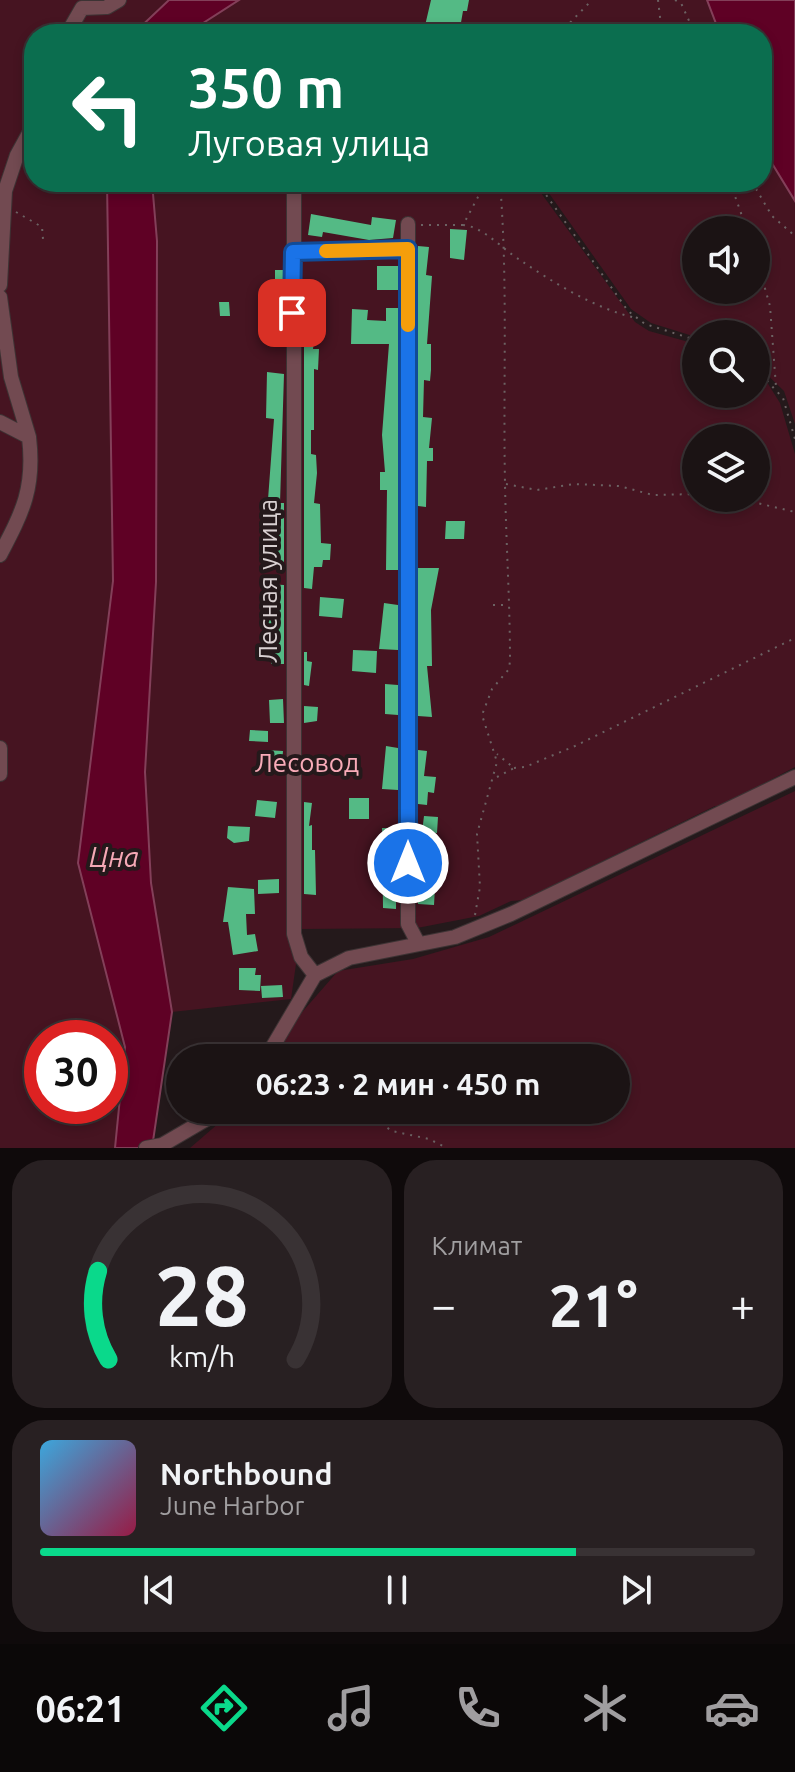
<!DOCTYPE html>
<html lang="ru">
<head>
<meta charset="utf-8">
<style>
	:root { --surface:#1b1314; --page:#282022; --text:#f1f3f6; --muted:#a09ea0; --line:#393234; --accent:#0ad98b }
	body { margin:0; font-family:Ubuntu,sans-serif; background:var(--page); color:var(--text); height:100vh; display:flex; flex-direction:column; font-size:30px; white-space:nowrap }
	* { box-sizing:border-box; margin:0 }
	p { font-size:26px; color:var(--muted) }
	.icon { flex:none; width:44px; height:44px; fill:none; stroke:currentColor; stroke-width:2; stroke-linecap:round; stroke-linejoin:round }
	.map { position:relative; height:1148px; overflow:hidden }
	.side { display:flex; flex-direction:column; gap:12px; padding:12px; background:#0f0a0b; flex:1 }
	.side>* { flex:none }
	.guide { position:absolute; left:24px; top:24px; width:748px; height:168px; border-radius:32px; box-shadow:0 4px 12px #0003,0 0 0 2px var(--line); background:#0b6e4f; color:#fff; overflow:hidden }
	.fabs { position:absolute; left:682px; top:216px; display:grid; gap:16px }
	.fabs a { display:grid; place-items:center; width:88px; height:88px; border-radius:50%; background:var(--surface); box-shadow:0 4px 12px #0003,0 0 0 2px var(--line); font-size:40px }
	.speed { position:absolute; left:24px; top:1020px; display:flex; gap:16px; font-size:40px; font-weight:700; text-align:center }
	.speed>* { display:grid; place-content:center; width:104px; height:104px; border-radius:50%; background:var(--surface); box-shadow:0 4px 12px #0003,0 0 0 2px var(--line); line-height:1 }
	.speed .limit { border:12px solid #d22; background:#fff; color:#111 }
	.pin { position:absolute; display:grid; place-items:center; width:68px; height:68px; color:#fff; margin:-34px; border-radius:16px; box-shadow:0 4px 12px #0006 }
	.me { position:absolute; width:88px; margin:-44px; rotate:0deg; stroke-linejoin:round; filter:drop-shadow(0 0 6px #0008) }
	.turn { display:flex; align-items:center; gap:28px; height:168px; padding:0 32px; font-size:36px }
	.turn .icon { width:104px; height:104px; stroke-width:2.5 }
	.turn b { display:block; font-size:56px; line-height:68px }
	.big { font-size:60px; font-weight:600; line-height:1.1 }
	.side .tile { flex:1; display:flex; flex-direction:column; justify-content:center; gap:12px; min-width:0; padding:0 28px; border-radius:32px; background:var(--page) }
	.side .dial { align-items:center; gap:0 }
	.dial svg { height:208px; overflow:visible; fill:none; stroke:var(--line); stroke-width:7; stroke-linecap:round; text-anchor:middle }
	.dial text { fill:var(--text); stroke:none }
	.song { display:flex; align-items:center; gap:24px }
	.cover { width:96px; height:96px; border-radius:12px; background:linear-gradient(135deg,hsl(200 70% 55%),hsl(340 70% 35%)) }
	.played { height:8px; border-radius:4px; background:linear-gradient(90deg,var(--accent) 75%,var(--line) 75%) }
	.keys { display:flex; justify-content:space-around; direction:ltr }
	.heat { display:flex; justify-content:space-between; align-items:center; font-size:44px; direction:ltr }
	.side .tiles { flex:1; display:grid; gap:12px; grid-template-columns:1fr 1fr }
	.tile:last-child { grid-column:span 2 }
	.trip { position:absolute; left:166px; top:1044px; width:464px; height:80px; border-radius:40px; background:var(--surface); box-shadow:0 4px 12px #0003,0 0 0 2px var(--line); font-weight:600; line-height:80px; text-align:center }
	.tabs { display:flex; height:128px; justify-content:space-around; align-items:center; background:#0b0808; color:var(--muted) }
	.tabs .icon { width:56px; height:56px }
	.tabs .on { color:var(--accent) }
	.tabs b { font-size:36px; color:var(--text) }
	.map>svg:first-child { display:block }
	.green { fill:#461421; fill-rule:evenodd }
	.water { fill:#5f0125; stroke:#833f59; stroke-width:2 }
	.building { fill:#54ba85 }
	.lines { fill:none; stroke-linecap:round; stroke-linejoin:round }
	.minor-casing { stroke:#3d3334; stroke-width:16 }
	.path { stroke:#6c6263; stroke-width:2; stroke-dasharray:2 6; stroke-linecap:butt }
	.minor { stroke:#724a51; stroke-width:14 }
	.route-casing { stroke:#114b97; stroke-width:20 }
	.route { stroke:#1a73e8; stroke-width:14 }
	.slow { stroke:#f59e0b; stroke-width:14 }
	.labels { text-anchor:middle; stroke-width:8; stroke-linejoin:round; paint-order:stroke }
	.street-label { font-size:26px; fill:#d8d0d1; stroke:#24191b }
	.park-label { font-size:26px; fill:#f8abb8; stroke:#24191b }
	.water-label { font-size:28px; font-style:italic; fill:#f5a8b5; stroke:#24191b }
</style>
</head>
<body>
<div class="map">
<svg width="795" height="1148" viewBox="0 0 795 1148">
	<rect width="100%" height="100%" fill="#24191b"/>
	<path class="green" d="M0,0H169L133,34H34V182H107L113,581L78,863L125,1047L115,1148H0ZM42,1038H110V1106H42Z
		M239,0H707L720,34H186Z
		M762,147L795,201V424L784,391L756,364V334H696V337L651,323L631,309L541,182H762ZM696,230H756V290H696Z
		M152,182H533L635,322L649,331L696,344V394H756V372L765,379L780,403L795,454V767L720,807L715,806L523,900L511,901L479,916L417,928L301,929L291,999L172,1012L151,883L145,772L156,582L157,241ZM696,438H756V498H696Z
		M795,791V1148H190L234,1110H616V1058H275L297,1018L338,971L413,959L489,937Z"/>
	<path class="water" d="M169,0H239L186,34H133Z
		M707,0H795V201L762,147V34H720Z
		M107,182H152L157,241L156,582L145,772L151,883L172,1012L152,1148H115L125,1047L78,863L113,581Z"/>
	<path class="building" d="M431,0H469L467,11H463L459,34L424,30Z
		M311,214L371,225L372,217L396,220L393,238L369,240L323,232L322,237L308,235Z
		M450,229L467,230L464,260L450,258Z
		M418,246L429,247L426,275L432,276L427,344H431V370L430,381L424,380L423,417L432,418L429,448H433V461H427L426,507L418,506Z
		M377,266H398V290H377Z
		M275,270H284V285H275Z
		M219,302H229L230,316H220Z
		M304,307L318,308L313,349H319L318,370L314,369V430H311V454L316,455L317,473L314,503L320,504L321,543L331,544L330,560H323L322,567H314L312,589L304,588Z
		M386,308H398V570H386L387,490H380V472H385L382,435L389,344H351L352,309L368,310L367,320L386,321Z
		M273,324L284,325V345L271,343Z
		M267,372L284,374L280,503H284V567L271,566L274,513H267L274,419L266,418Z
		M446,521H465L464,539H445Z
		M418,568H439L431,610L432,666H427L432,717L418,716Z
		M266,584L284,585V664H271L273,642H267L268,614H265Z
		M320,597L344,599L342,618L319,616Z
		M384,603L398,605V650L379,649Z
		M353,650L377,651L376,673L352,671Z
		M304,652H307V661L312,662L309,686L304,685Z
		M385,684L398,685V715L385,714Z
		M283,699L284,723H270L269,700Z
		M304,706L318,707L317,721L304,723Z
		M250,730L268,731V742L249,741Z
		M386,746L398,748V790L382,789Z
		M265,750L283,751L282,764L264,763Z
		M418,750L427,751L424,776L436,777L434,793L428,792L427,805L418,804Z
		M349,798H369V819H349Z
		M257,800L277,802L275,818L255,816Z
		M304,802L312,803L309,826L312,825V850H315L316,895L304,894Z
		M424,816L438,817L437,833L422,832Z
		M228,826L250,827L249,841L234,843L227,838Z
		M382,828H397L396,909L383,908Z
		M418,868L436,870L434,905L418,904Z
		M279,879V893L258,894V880Z
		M228,887L254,889L255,914H246L247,935L255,934L258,951L233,955L228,922H223Z
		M239,968H256L255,975H261L260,991L239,990Z
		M282,985L283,997L262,998L261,986Z"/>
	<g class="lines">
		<g class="minor-casing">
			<path id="minor" d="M67,34L82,8L107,7L119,0
				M294,182V934L301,957L315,975
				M408,249V224
				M293,252L408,249V924L418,943
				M0,285L5,191L17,155L34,124
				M0,297L11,377L29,437
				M0,422L29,437C35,488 23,511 0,555
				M0,748V774
				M266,1058L315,975L349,958L455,937L511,914L795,777
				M146,1148L162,1145L222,1110"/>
		</g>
		<path class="path" d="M658,0L662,34
			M675,0L681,3L695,34
			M559,34L592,0
			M537,182L628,311L645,324L696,340
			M730,182L747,230
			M752,182L772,216L795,236
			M16,212L42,227L43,239
			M421,225H463L486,182
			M463,225C484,227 502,249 520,260C554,283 596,309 636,318
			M756,257L770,306L776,387
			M756,369L783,398L795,439
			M506,484L537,490L574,484L619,486L653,495L696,494
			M736,498L795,512
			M493,605H505
			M514,768L525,767L575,746L795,638
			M497,777L514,768L497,754
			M475,915L480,887L477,834L497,762L482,715L492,689L509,669L510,661C510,601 506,543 505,483C503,383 508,282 500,182
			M361,1110L392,1131L429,1139L447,1148"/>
		<use href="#minor" class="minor"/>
	</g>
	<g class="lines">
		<g class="route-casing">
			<path id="route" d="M292,313L293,252L408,249V863"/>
		</g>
		<use href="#route" class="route"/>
		<path class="slow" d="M326,251L408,249V325"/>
	</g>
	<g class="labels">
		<g class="street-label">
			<text transform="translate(268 581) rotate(-90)" y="9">Лесная улица</text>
		</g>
		<g class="park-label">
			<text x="307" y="772">Лесовод</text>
		</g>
		<g class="water-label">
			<text x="114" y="867">Цна</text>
		</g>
	</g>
</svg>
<div class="fabs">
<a><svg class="icon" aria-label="sound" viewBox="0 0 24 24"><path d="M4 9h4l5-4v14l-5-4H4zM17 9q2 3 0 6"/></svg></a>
<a><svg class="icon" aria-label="search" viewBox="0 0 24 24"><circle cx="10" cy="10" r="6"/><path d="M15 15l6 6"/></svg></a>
<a><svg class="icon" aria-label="layers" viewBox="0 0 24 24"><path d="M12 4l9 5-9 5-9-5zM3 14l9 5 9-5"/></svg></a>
</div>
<div class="speed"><div class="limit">30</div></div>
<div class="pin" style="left:292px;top:313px;background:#d93025"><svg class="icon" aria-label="arrive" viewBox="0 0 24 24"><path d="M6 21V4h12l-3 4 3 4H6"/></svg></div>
<svg class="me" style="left:408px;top:863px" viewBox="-20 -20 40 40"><circle r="17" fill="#1a73e8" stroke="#fff" stroke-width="3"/><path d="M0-11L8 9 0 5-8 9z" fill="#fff"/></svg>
<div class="trip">06:23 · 2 мин · 450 m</div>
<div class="guide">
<div class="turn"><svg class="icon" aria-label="left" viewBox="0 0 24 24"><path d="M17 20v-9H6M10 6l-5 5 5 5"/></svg><div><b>350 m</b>Луговая улица</div></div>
</div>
</div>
<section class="side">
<div class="tiles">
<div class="tile dial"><svg viewBox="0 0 100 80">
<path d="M14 69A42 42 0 1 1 86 69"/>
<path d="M14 69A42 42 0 0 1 10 35" stroke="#0ad98b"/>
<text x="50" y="56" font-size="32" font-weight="700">28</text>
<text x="50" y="72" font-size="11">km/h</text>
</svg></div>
<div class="tile"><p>Климат</p>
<div class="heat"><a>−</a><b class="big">21°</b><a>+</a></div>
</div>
<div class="tile">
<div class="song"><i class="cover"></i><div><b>Northbound</b><p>June Harbor</p></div></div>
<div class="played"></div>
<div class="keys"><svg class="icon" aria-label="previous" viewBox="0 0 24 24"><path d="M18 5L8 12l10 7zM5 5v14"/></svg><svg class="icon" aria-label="pause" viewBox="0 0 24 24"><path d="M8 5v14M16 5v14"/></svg><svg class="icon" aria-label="next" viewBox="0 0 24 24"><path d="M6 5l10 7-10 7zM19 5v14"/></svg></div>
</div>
</div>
</section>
<nav class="tabs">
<b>06:21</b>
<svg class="icon on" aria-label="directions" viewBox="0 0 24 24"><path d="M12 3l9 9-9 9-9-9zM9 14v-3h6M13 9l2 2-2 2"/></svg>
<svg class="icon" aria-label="music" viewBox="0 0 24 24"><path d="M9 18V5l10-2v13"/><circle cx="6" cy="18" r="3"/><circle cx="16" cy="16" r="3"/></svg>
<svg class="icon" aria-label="phone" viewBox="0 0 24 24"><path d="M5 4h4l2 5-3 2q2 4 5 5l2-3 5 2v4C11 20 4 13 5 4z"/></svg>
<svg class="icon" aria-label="climate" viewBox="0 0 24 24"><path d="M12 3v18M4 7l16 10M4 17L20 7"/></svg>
<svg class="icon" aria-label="car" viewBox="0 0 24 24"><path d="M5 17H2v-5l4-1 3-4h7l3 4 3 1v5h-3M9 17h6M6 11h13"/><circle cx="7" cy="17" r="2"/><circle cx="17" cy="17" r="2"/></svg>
</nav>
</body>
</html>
